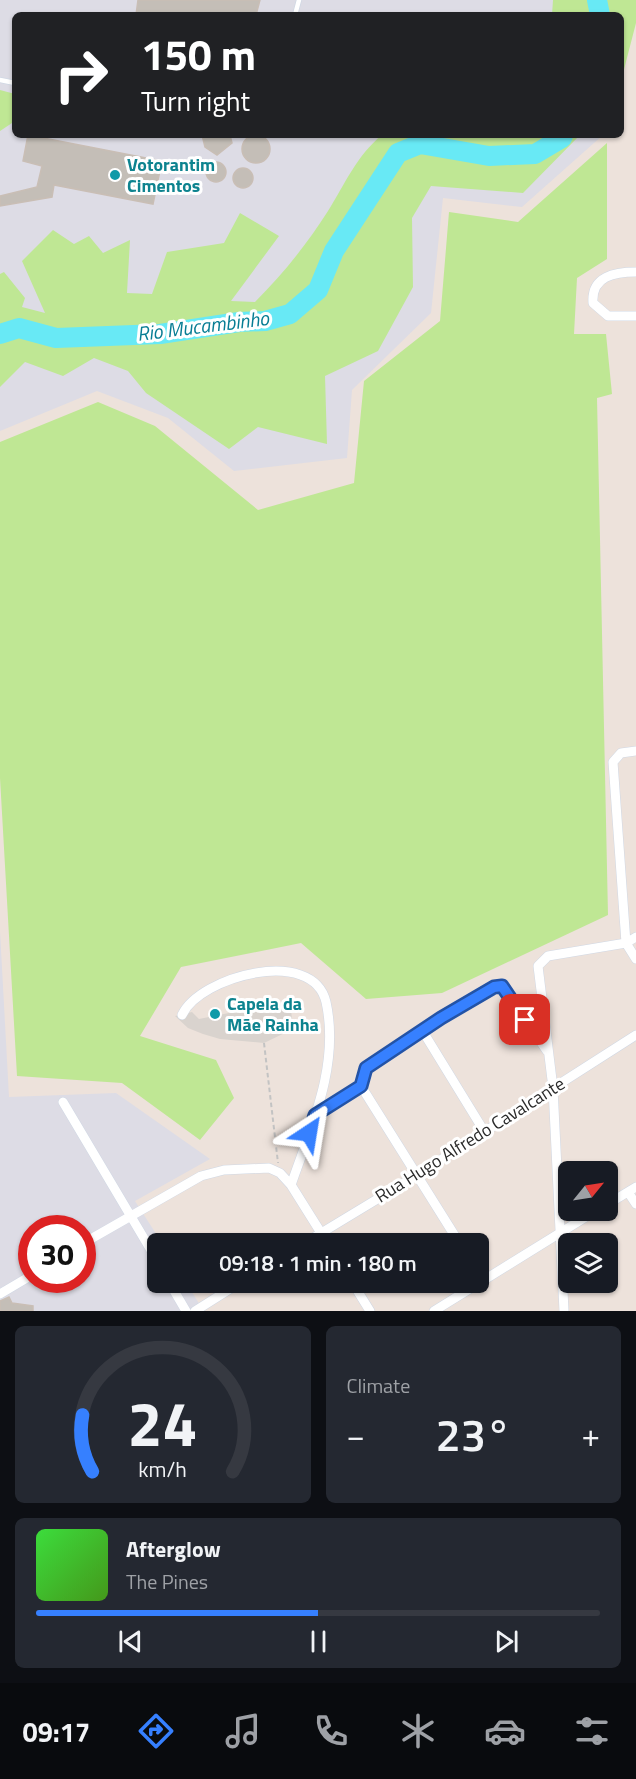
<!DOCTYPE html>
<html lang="en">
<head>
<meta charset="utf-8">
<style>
	:root { --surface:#171b24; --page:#242831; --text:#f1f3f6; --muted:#9ea1a6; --line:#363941; --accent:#3680ff }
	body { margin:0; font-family:"Titillium Web",sans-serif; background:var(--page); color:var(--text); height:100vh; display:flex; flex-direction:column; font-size:22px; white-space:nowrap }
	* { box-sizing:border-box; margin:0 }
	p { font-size:20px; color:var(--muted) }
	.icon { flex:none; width:33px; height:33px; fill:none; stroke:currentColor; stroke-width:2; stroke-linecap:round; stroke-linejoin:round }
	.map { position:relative; height:1311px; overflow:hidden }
	.drawer { display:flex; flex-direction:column; gap:15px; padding:15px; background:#0d0f14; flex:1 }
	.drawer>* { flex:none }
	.top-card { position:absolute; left:12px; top:12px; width:612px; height:126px; border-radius:9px; box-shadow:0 2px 4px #0004; background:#202124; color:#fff; overflow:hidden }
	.needle { width:39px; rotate:60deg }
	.tools { position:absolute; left:558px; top:1161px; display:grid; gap:12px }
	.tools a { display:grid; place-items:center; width:60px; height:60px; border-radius:9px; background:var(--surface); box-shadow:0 2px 4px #0004; font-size:30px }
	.speed { position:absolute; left:18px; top:1215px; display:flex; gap:12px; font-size:30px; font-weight:700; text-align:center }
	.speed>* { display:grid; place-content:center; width:78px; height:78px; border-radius:50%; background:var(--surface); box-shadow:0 2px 4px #0004; line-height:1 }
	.speed .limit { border:9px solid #d22; background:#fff; color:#111 }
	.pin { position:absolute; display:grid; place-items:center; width:51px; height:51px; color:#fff; margin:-26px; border-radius:12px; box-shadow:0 3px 9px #0006 }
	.me { position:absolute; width:66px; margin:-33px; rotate:33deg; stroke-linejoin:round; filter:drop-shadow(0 0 4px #0008) }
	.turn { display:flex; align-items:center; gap:21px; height:126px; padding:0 30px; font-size:27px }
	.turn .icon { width:78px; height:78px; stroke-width:2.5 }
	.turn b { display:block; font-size:42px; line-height:51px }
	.big { font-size:45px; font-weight:600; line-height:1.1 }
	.drawer .widget { flex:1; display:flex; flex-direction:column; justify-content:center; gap:9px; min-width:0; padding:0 21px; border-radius:9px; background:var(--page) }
	.drawer .dial { align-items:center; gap:0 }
	.dial svg { height:156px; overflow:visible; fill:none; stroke:var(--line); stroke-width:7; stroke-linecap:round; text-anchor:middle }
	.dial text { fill:var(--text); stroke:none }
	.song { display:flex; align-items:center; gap:18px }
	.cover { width:72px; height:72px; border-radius:9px; background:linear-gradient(135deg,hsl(120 70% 55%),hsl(100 70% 35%)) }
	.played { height:6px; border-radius:3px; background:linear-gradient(90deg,var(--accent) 50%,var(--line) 50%) }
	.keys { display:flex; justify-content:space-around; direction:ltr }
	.heat { display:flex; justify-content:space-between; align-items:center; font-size:33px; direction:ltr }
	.drawer .tiles { flex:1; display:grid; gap:15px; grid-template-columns:1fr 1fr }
	.widget:last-child { grid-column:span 2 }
	.trip { position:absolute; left:147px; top:1233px; width:342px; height:60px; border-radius:9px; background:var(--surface); box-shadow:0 2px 4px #0004; font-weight:600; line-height:60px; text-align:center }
	.tab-bar { display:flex; height:96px; justify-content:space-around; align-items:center; background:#090b0e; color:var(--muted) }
	.tab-bar .icon { width:42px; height:42px }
	.tab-bar .selected { color:var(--accent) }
	.tab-bar b { font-size:27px; color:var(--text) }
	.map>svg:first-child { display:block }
	.industrial { fill:#dddce5; fill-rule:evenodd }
	.green { fill:#bfe794 }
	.plaza { fill:#d9d3ce }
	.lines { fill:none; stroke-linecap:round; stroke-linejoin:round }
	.river { stroke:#68e9f5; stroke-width:20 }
	.building { fill:#c4beb7; stroke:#c9beb5; stroke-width:1.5 }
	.service-casing { stroke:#d0d8e4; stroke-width:6 }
	.minor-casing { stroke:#d0d8e4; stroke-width:10 }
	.path { stroke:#c3c3c3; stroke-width:2; stroke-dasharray:4.5 3; stroke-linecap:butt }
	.service { stroke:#fff; stroke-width:4.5 }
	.minor { stroke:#fff; stroke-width:9 }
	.route-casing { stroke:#2353a6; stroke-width:15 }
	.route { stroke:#3680ff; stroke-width:10 }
	.culture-dot { fill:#0f9aa8; stroke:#fff; stroke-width:2 }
	.labels { text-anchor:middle; stroke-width:6; stroke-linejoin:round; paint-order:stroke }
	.culture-label { font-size:18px; font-weight:bold; fill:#0d838f; stroke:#fff; text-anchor:start }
	.street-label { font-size:18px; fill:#2a2a2a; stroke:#fff }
	.water-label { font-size:20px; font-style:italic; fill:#077d94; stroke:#fff }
</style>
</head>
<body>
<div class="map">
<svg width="636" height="1311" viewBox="0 0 636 1311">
	<rect width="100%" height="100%" fill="#ede2db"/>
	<path class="industrial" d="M0,0H616L617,15H15V135H603L522,207L443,198L431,313L352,390L347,458L234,471L168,418L97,391L0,431Z
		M0,931L9,1097L116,1093L210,1159L135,1201L162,1243L158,1244V1282L186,1283L204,1311H0ZM32,1228H82V1280H32Z"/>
	<path class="green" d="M553,0H636V23L621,81V15H552Z
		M0,90L15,94V121L0,131Z
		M382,135H580L523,193L431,186L412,218L413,287L378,351L325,376L327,444L258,427L229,449L146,393L128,371L94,358L63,376L25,362L0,387V274L4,272L25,298L22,307L45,313L22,261L53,230L74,244L89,236L103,253L130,240L127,293L152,294L167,252L224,243L240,213L279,236L231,301L255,302C283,274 307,244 328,211C345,184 357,155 382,135Z
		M607,143V259L577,278L574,334H606L612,394L597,398L608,915L442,993L366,999L301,943L181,967L140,1036L216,1060L234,1098L200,1140L122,1083L17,1076L0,778V442L98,402L155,426L258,510L354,483L364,381L440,321L449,212L518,222Z"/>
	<path class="plaza" d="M269,1005L291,1010L293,1029L264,1043L220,1039L203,1034L188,1028L175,1016L192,1012L199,1019Z"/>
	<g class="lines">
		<path class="river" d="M597,0L600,15
			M0,334L19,328L56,338L160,334L239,322L265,321L290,314L318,290L334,251L398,153L420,144L489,156L535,154L562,138L563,135"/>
	</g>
	<path class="building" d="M138,0H260L256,15H136Z
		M242 149a14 14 0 1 1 28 0a14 14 0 1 1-28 0Z
		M28,135L162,161L153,204L54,185L52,197L0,206V196L37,187L42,166L23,161Z
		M202,135H230L232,143L217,155L205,147Z
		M206 172a10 10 0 1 1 20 0a10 10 0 1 1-20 0Z
		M233 178a10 10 0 1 1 20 0a10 10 0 1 1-20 0Z
		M9,1297L12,1303L33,1306V1311H0V1301Z"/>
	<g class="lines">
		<g class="service-casing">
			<path id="service" d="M295,15L299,0
				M0,80L15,83"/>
		</g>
		<g class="minor-casing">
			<path id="minor" d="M636,272C615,272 591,276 593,303L608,316H636
				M636,751L621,753L613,762L626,943L636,959
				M182,1015C200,976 313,946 326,1002C340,1065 311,1127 291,1185
				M422,1030L484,1131
				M361,1086L460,1244
				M63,1102L158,1262
				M315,1115L361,1086L366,1068L441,1018L494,987L502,986L547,1051
				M628,1192L636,1204
				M608,1204L636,1187
				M82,1244L201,1176L224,1170L269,1168L280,1173L291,1185L328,1244
				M303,1244L417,1175L636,1035
				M169,1282L186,1311
				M352,1282L370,1311
				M0,1294L32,1275
				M195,1311L241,1282
				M434,1311L597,1210
				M564,1311L553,1088L538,966L548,956L626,943L636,937"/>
		</g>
		<path class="path" d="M264,1043L278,1163"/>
		<use href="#service" class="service"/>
		<use href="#minor" class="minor"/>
	</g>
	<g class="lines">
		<g class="route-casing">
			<path id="route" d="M309,1133L315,1115L361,1086L366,1068L441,1018L494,987L502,986L525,1020"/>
		</g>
		<use href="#route" class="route"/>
	</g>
	<g class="culture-dot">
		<circle cx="115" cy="175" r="6"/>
		<circle cx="215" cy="1014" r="6"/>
	</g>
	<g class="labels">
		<g class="culture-label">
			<text x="127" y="171">Votorantim<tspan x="127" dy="21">Cimentos</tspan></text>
			<text x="227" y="1010">Capela da<tspan x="227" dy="21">Mãe Rainha</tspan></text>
		</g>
		<g class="street-label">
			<text transform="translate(470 1140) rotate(-32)" y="6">Rua Hugo Alfredo Cavalcante</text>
		</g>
		<g class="water-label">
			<text transform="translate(203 326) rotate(-7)" y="7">Rio Mucambinho</text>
		</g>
	</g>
</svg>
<div class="tools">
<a><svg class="needle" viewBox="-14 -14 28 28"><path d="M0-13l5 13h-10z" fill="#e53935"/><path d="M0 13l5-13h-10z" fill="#9ea1a6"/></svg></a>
<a><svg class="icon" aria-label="layers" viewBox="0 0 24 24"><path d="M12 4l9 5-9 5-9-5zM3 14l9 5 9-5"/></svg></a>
</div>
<div class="speed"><div class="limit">30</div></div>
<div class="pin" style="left:525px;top:1020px;background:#d93025"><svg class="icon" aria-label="arrive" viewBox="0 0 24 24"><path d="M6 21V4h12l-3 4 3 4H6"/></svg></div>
<svg class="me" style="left:309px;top:1133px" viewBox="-20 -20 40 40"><path d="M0-17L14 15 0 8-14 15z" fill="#3680ff" stroke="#fff" stroke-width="4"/></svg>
<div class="trip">09:18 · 1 min · 180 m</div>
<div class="top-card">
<div class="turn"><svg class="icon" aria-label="right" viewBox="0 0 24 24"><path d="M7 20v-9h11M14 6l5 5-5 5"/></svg><div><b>150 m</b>Turn right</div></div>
</div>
</div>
<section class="drawer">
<div class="tiles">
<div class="widget dial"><svg viewBox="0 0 100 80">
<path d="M14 69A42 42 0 1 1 86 69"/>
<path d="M14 69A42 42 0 0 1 9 40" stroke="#3680ff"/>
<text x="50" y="56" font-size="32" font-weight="700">24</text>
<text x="50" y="72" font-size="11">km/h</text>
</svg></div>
<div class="widget"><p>Climate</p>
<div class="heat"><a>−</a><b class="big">23°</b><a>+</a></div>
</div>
<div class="widget">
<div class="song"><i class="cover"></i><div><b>Afterglow</b><p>The Pines</p></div></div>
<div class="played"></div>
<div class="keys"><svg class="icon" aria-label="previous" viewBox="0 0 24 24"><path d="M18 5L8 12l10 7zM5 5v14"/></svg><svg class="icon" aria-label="pause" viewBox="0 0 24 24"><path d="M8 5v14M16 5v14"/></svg><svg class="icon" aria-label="next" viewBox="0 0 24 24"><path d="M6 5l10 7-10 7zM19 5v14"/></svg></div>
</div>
</div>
</section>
<nav class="tab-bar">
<b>09:17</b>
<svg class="icon selected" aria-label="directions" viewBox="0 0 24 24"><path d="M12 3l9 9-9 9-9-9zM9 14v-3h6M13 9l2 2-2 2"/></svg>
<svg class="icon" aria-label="music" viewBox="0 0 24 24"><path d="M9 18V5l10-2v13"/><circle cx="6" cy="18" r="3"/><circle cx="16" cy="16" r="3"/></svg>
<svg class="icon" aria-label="phone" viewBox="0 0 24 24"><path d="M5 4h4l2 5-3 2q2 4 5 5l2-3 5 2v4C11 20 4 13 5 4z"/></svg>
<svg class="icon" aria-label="climate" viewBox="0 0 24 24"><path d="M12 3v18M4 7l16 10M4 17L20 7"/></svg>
<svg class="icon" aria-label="car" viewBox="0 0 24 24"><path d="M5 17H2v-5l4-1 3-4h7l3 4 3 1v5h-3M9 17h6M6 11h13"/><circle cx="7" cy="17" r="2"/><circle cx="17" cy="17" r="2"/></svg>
<svg class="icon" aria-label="filters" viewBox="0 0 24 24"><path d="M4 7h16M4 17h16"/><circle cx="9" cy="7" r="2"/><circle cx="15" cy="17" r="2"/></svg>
</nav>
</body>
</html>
